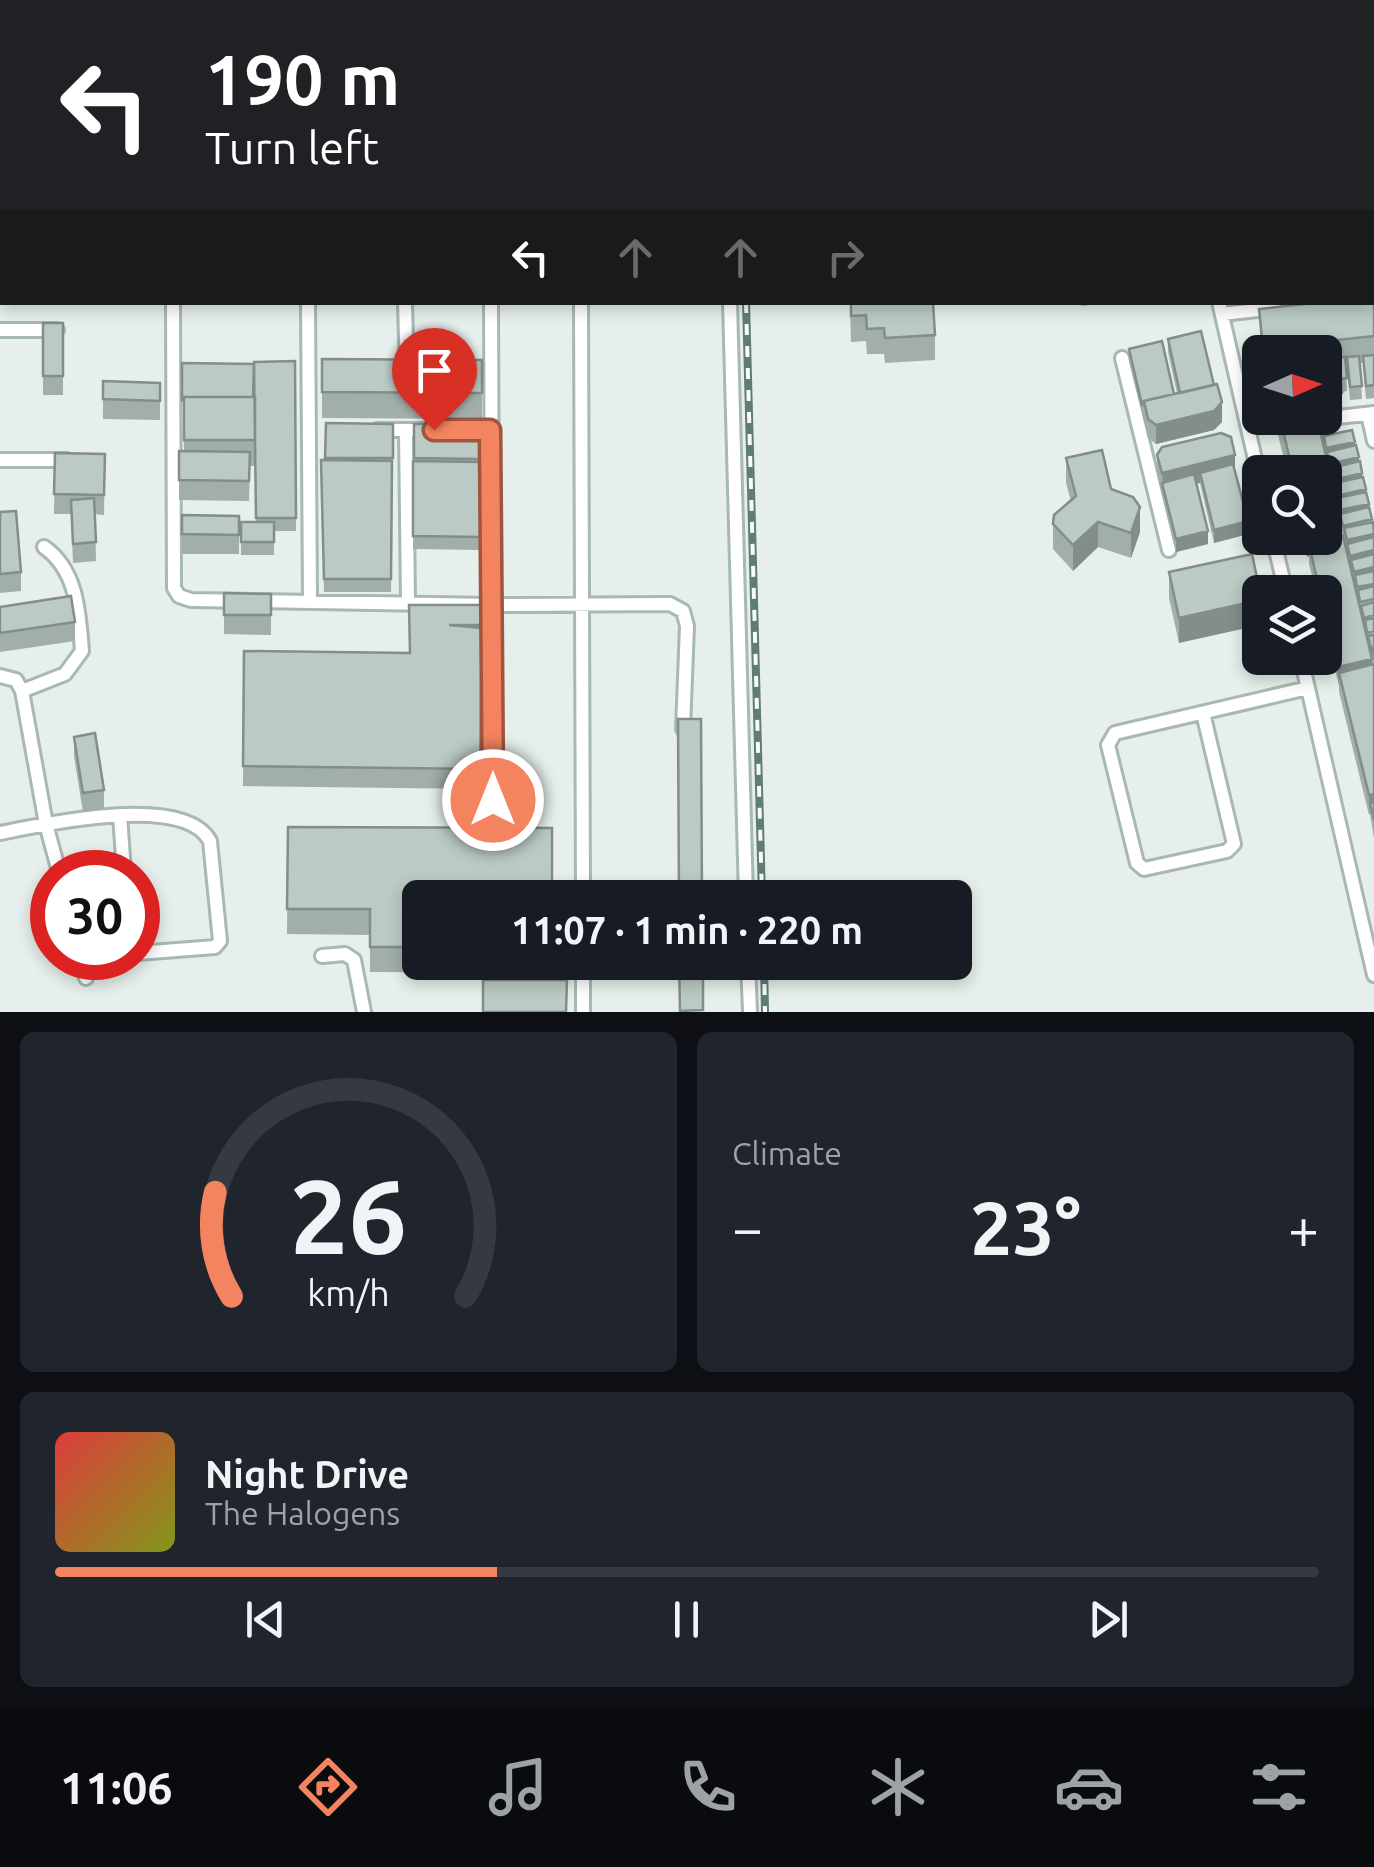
<!DOCTYPE html>
<html lang="en">
<head>
<meta charset="utf-8">
<style>
	:root { --surface:#171b24; --page:#20242c; --text:#f1f3f6; --muted:#9ea1a6; --line:#363941; --accent:#f4845f }
	body { margin:0; font-family:Ubuntu,sans-serif; background:var(--page); color:var(--text); height:100vh; display:flex; flex-direction:column; font-size:38px; white-space:nowrap }
	* { box-sizing:border-box; margin:0 }
	p { font-size:32px; color:var(--muted) }
	.icon { flex:none; width:55px; height:55px; fill:none; stroke:currentColor; stroke-width:2; stroke-linecap:round; stroke-linejoin:round }
	.map { position:relative; height:1012px; overflow:hidden }
	.details { display:flex; flex-direction:column; gap:20px; padding:20px; background:#0d0f14; flex:1 }
	.details>* { flex:none }
	.guide { position:absolute; left:0px; top:0px; width:1375px; height:305px; box-shadow:0 5px 15px #0003; background:#202124; color:#fff; overflow:hidden }
	.needle { width:65px; rotate:87deg }
	.tools { position:absolute; left:1242px; top:335px; display:grid; gap:20px }
	.tools a { display:grid; place-items:center; width:100px; height:100px; border-radius:15px; background:var(--surface); box-shadow:0 5px 15px #0003; font-size:50px }
	.speed { position:absolute; left:30px; top:850px; display:flex; gap:20px; font-size:50px; font-weight:700; text-align:center }
	.speed>* { display:grid; place-content:center; width:130px; height:130px; border-radius:50%; background:var(--surface); box-shadow:0 5px 15px #0003; line-height:1 }
	.speed .limit { border:15px solid #d22; background:#fff; color:#111 }
	.pin { position:absolute; display:grid; place-items:center; width:85px; height:85px; color:#fff; margin:-102px -42px; border-radius:50% 50% 50% 0; rotate:-45deg; box-shadow:0 0 10px #0007 }
	.pin .icon { rotate:45deg }
	.me { position:absolute; width:110px; margin:-55px; rotate:0deg; stroke-linejoin:round; filter:drop-shadow(0 0 8px #0008) }
	.turn { display:flex; align-items:center; gap:35px; height:210px; padding:0 40px; font-size:45px }
	.turn .icon { width:130px; height:130px; stroke-width:2.5 }
	.turn b { display:block; font-size:70px; line-height:85px }
	.lanes { display:flex; align-items:center; height:95px; padding:0 40px; background:#0003; justify-content:center; gap:50px; direction:ltr }
	.lanes .off { opacity:.35 }
	.big { font-size:75px; font-weight:700; line-height:1.1 }
	.details .tile { flex:1; display:flex; flex-direction:column; justify-content:center; gap:15px; min-width:0; padding:0 35px; border-radius:15px; background:var(--page) }
	.details .dial { align-items:center; gap:0 }
	.dial svg { height:260px; overflow:visible; fill:none; stroke:var(--line); stroke-width:7; stroke-linecap:round; text-anchor:middle }
	.dial text { fill:var(--text); stroke:none }
	.song { display:flex; align-items:center; gap:30px }
	.cover { width:120px; height:120px; border-radius:15px; background:linear-gradient(135deg,hsl(0 70% 55%),hsl(70 70% 35%)) }
	.played { height:10px; border-radius:5px; background:linear-gradient(90deg,var(--accent) 35%,var(--line) 35%) }
	.keys { display:flex; justify-content:space-around; direction:ltr }
	.heat { display:flex; justify-content:space-between; align-items:center; font-size:55px; direction:ltr }
	.details .tiles { flex:1; display:grid; gap:20px; grid-template-columns:1fr 1fr }
	.tile:last-child { grid-column:span 2 }
	.trip { position:absolute; left:402px; top:880px; width:570px; height:100px; border-radius:15px; background:var(--surface); box-shadow:0 5px 15px #0003; font-weight:700; line-height:100px; text-align:center }
	.menu { display:flex; height:160px; justify-content:space-around; align-items:center; background:#090b0e; color:var(--muted) }
	.menu .icon { width:70px; height:70px }
	.menu .active { color:var(--accent) }
	.menu b { font-size:45px; color:var(--text) }
	.map>svg:first-child { display:block }
	.lines { fill:none; stroke-linecap:round; stroke-linejoin:round }
	.minor-casing { stroke:#a8b8b2; stroke-width:18 }
	.secondary-casing { stroke:#a4bbb3; stroke-width:22 }
	.minor { stroke:#fff; stroke-width:12 }
	.secondary { stroke:#fff; stroke-width:18 }
	.rail-casing { stroke:#5f7d75; stroke-width:8 }
	.rail { stroke:#f7fbf9; stroke-width:4; stroke-dasharray:11; stroke-linecap:butt }
	.wall { fill:#a1aea9 }
	.shaded-wall { fill:#838d89 }
	.building { fill:#bbcac4; stroke:#838d89; stroke-width:2.5 }
	.route-casing { stroke:#9f563e; stroke-width:25 }
	.route { stroke:#f4845f; stroke-width:18 }
</style>
</head>
<body>
<div class="map">
<svg width="1374" height="1012" viewBox="0 0 1374 1012">
	<rect width="100%" height="100%" fill="#e6efeb"/>
	<g class="lines">
		<g class="minor-casing">
			<path id="minor" d="M1005,0L1006,2
				M1186,0V2
				M105,2V0
				M184,2V0
				M796,2L798,0
				M0,12H2
				M1372,30H1374
				M173,302L174,588L179,596L191,600L491,605L670,604L683,611L687,626L683,729
				M308,302L310,601
				M405,302L407,375
				M491,302L493,800
				M581,302L583,898
				M730,302L746,898
				M1219,302L1260,481
				M1222,314L1275,308
				M0,330H57
				M1122,358L1169,550
				M1368,414L1374,441
				M1338,417L1374,413
				M377,430H427
				M406,430L408,603
				M0,460H67
				M1273,538L1286,592
				M1301,658L1374,975
				M0,676L16,680L22,691L46,824L59,872
				M22,691L65,674L82,651C79,612 77,570 44,547
				M1203,713L1234,844L1227,851L1144,869L1137,863L1108,745L1115,733L1308,688
				M120,815L124,872
				M0,833C45,824 184,793 210,841L220,941L215,947L138,953
				M322,956L345,954L354,960L364,1012
				M81,958L86,978
				M583,962V1012
				M748,962L750,1012"/>
		</g>
		<g class="secondary-casing">
			<path id="secondary" d="M721,0V2
				M1372,158L1374,157
				M0,179H2"/>
		</g>
		<use href="#minor" class="minor"/>
		<use href="#secondary" class="secondary"/>
		<g class="rail-casing">
			<path id="rail" d="M738,0V2
				M746,302L762,898
				M764,962L765,1012"/>
		</g>
		<use href="#rail" class="rail"/>
	</g>
	<path class="wall" d="M429,0H449V2H429Z
		M755,0H787L786,2H755Z
		M1372,174H1374V281H1372Z
		M1374,297V398L1366,399L1363,363H1360L1362,399L1350,400L1347,364L1346,365L1347,391L1342,392V406L1329,408L1325,375V352H1261L1259,309Z
		M850,302L935,335V360L885,363L884,354H867L866,341L851,342Z
		M1081,302H1117L1082,306Z
		M43,323H63V395H43Z
		M1168,339L1222,422L1214,430L1156,444L1148,438L1129,361V349L1174,394L1177,393L1168,352Z
		M322,359L482,360V419L322,418Z
		M295,361L296,531H274V555H241V522H256L255,412V466H250L249,501L179,500V451H184L182,363L254,364Z
		M103,381L160,383V420L103,419Z
		M1274,418H1317L1324,444V436L1355,445L1366,489L1374,526V839L1370,814L1369,815L1339,692V686L1325,631V592H1316L1309,564V556L1307,557L1302,538H1325V472H1287Z
		M326,423L393,424L391,592H324L321,460H325Z
		M414,424H481L483,550L413,549Z
		M55,453L105,454L104,515L95,514L96,561L73,563L71,514H54Z
		M1157,455L1235,472L1248,534L1214,543L1200,483L1196,484L1208,544L1176,552L1157,474Z
		M1066,458L1111,489L1140,532L1131,558L1098,547L1073,571L1053,549V524L1071,501L1066,483Z
		M0,512L21,572V591L0,593Z
		M182,515L239,516V554H182Z
		M1252,554L1179,643L1169,598V572Z
		M224,593L271,594V635L224,634Z
		M481,605L480,789L243,786L244,651L410,653Z
		M0,607L75,622V641L0,652Z
		M74,737L104,790V809L83,812L74,756Z
		M288,827L420,898V962H552V973L370,972V935L287,934Z"/>
	<path class="shaded-wall" d="M1222,402V422L1214,430L1156,444V425Z
		M1355,442V455L1326,461V448Z
		M1235,455V474L1200,473V483L1164,492L1162,473Z
		M1359,457V470L1330,477V464Z
		M1362,473V486L1334,493V480Z
		M1369,504V517L1342,523L1340,510Z
		M1140,507V532L1131,558V533Z
		M1248,521V534L1214,543V530Z
		M1098,522V547L1073,571V545Z
		M1342,523V548L1309,544V556L1307,557V538H1325V527Z
		M1208,531V544L1176,552V539Z
		M1374,534V547L1347,544V553V540Z
		M1374,550V563L1351,560L1350,569V556Z
		M1374,567V580L1355,575L1354,585V572Z
		M1260,600V625L1179,643V618Z
		M1374,647V660L1372,652V678L1339,673L1338,686V667L1371,659V648Z
		M1374,794V813L1370,803L1369,815V795Z"/>
	<path class="building" d="M511,0H533V2H511Z
		M807,0H880V2H807Z
		M930,0H950V2H930Z
		M953,0H1000V2H953Z
		M1126,0H1164L1165,2H1126Z
		M1372,174H1374V213H1372Z
		M1372,217H1374V255L1372,256Z
		M1372,297H1374V336L1263,348L1259,309L1323,302H1372Z
		M851,302H933L935,335L885,338L884,328L867,329L866,315L851,316Z
		M43,323H63V376H43Z
		M1201,331L1214,385L1180,393L1168,339Z
		M1162,341L1174,394L1144,401V404L1142,405L1129,349Z
		M1374,355V385L1366,386L1363,356Z
		M1359,356L1362,386L1350,387L1347,357Z
		M1345,357L1347,378L1341,379L1342,393L1329,395L1325,360Z
		M322,359L482,360V393L322,392Z
		M295,361L296,518H256L254,362Z
		M182,363L254,364L253,397H184V400H182Z
		M103,381L160,383V401L103,399Z
		M1217,384L1222,402L1214,411L1156,425L1148,419L1144,401Z
		M184,397H255V440H184Z
		M1280,418H1317L1342,523L1325,527V472H1293Z
		M326,423L393,424V458H325Z
		M414,424H481V459L414,458Z
		M1352,430L1355,442L1326,448L1324,436Z
		M1221,433L1231,437L1235,455L1162,473L1157,455L1162,447Z
		M1356,445L1359,457L1330,464L1327,452Z
		M1102,450L1111,489L1133,497L1140,507L1131,533L1098,522L1073,545L1053,524L1054,515L1076,496L1066,458Z
		M179,451L250,452L249,481L179,480Z
		M55,453L105,454L104,495L54,494Z
		M321,460L392,461L391,579H324Z
		M413,461L483,462V537L413,536Z
		M1360,461L1362,473L1334,480L1331,468Z
		M1233,464L1248,521L1214,530L1200,473Z
		M1194,474L1208,531L1176,539L1162,483Z
		M1363,477L1366,489L1337,496L1334,483Z
		M1366,492L1369,504L1340,510L1337,498Z
		M94,498L96,542L73,544L71,500Z
		M1369,507L1372,519L1343,526L1340,514Z
		M16,511L21,572L0,574V512Z
		M182,515L239,516V535L182,534Z
		M241,522H274V542H241Z
		M1373,522L1374,534L1347,540L1344,528Z
		M1343,536L1372,659L1338,667L1325,612V592H1320L1309,544Z
		M1374,537V550L1350,556L1347,544Z
		M1252,554L1260,592V600L1179,618L1169,572Z
		M1374,554V567L1354,572L1351,560Z
		M1374,571V584L1357,587L1355,575Z
		M1374,586V599L1360,602L1358,590Z
		M224,593L271,594V615H224Z
		M71,596L75,622L0,633V607Z
		M1374,602V615L1364,618L1361,606Z
		M409,605H481V625H449L482,628L480,769L243,766L244,651L410,653Z
		M1374,618V631L1367,633L1365,620Z
		M1374,635V647L1371,648L1368,636Z
		M1374,664V794L1369,795L1339,673Z
		M678,719H701L702,898H679Z
		M95,733L104,790L83,793L74,737Z
		M1374,802V820L1370,803Z
		M288,827L552,828V898H420V947H370V909H287Z
		M679,962H703V1010L680,1011Z
		M483,980H567L566,1012H483Z"/>
	<g class="lines">
		<g class="route-casing">
			<path id="route" d="M434,430H490L493,800"/>
		</g>
		<use href="#route" class="route"/>
	</g>
</svg>
<div class="tools">
<a><svg class="needle" viewBox="-14 -14 28 28"><path d="M0-13l5 13h-10z" fill="#e53935"/><path d="M0 13l5-13h-10z" fill="#9ea1a6"/></svg></a>
<a><svg class="icon" aria-label="search" viewBox="0 0 24 24"><circle cx="10" cy="10" r="6"/><path d="M15 15l6 6"/></svg></a>
<a><svg class="icon" aria-label="layers" viewBox="0 0 24 24"><path d="M12 4l9 5-9 5-9-5zM3 14l9 5 9-5"/></svg></a>
</div>
<div class="speed"><div class="limit">30</div></div>
<div class="pin" style="left:434px;top:430px;background:#d93025"><svg class="icon" aria-label="arrive" viewBox="0 0 24 24"><path d="M6 21V4h12l-3 4 3 4H6"/></svg></div>
<svg class="me" style="left:493px;top:800px" viewBox="-20 -20 40 40"><circle r="17" fill="#f4845f" stroke="#fff" stroke-width="3"/><path d="M0-11L8 9 0 5-8 9z" fill="#fff"/></svg>
<div class="trip">11:07 · 1 min · 220 m</div>
<div class="guide">
<div class="turn"><svg class="icon" aria-label="left" viewBox="0 0 24 24"><path d="M17 20v-9H6M10 6l-5 5 5 5"/></svg><div><b>190 m</b>Turn left</div></div>
<div class="lanes"><svg class="icon" aria-label="left" viewBox="0 0 24 24"><path d="M17 20v-9H6M10 6l-5 5 5 5"/></svg><svg class="icon off" aria-label="ahead" viewBox="0 0 24 24"><path d="M12 20V5M6 11l6-6 6 6"/></svg><svg class="icon off" aria-label="ahead" viewBox="0 0 24 24"><path d="M12 20V5M6 11l6-6 6 6"/></svg><svg class="icon off" aria-label="right" viewBox="0 0 24 24"><path d="M7 20v-9h11M14 6l5 5-5 5"/></svg></div>
</div>
</div>
<section class="details">
<div class="tiles">
<div class="tile dial"><svg viewBox="0 0 100 80">
<path d="M14 69A42 42 0 1 1 86 69"/>
<path d="M14 69A42 42 0 0 1 9 37" stroke="#f4845f"/>
<text x="50" y="56" font-size="32" font-weight="700">26</text>
<text x="50" y="72" font-size="11">km/h</text>
</svg></div>
<div class="tile"><p>Climate</p>
<div class="heat"><a>−</a><b class="big">23°</b><a>+</a></div>
</div>
<div class="tile">
<div class="song"><i class="cover"></i><div><b>Night Drive</b><p>The Halogens</p></div></div>
<div class="played"></div>
<div class="keys"><svg class="icon" aria-label="previous" viewBox="0 0 24 24"><path d="M18 5L8 12l10 7zM5 5v14"/></svg><svg class="icon" aria-label="pause" viewBox="0 0 24 24"><path d="M8 5v14M16 5v14"/></svg><svg class="icon" aria-label="next" viewBox="0 0 24 24"><path d="M6 5l10 7-10 7zM19 5v14"/></svg></div>
</div>
</div>
</section>
<nav class="menu">
<b>11:06</b>
<svg class="icon active" aria-label="directions" viewBox="0 0 24 24"><path d="M12 3l9 9-9 9-9-9zM9 14v-3h6M13 9l2 2-2 2"/></svg>
<svg class="icon" aria-label="music" viewBox="0 0 24 24"><path d="M9 18V5l10-2v13"/><circle cx="6" cy="18" r="3"/><circle cx="16" cy="16" r="3"/></svg>
<svg class="icon" aria-label="phone" viewBox="0 0 24 24"><path d="M5 4h4l2 5-3 2q2 4 5 5l2-3 5 2v4C11 20 4 13 5 4z"/></svg>
<svg class="icon" aria-label="climate" viewBox="0 0 24 24"><path d="M12 3v18M4 7l16 10M4 17L20 7"/></svg>
<svg class="icon" aria-label="car" viewBox="0 0 24 24"><path d="M5 17H2v-5l4-1 3-4h7l3 4 3 1v5h-3M9 17h6M6 11h13"/><circle cx="7" cy="17" r="2"/><circle cx="17" cy="17" r="2"/></svg>
<svg class="icon" aria-label="filters" viewBox="0 0 24 24"><path d="M4 7h16M4 17h16"/><circle cx="9" cy="7" r="2"/><circle cx="15" cy="17" r="2"/></svg>
</nav>
</body>
</html>
